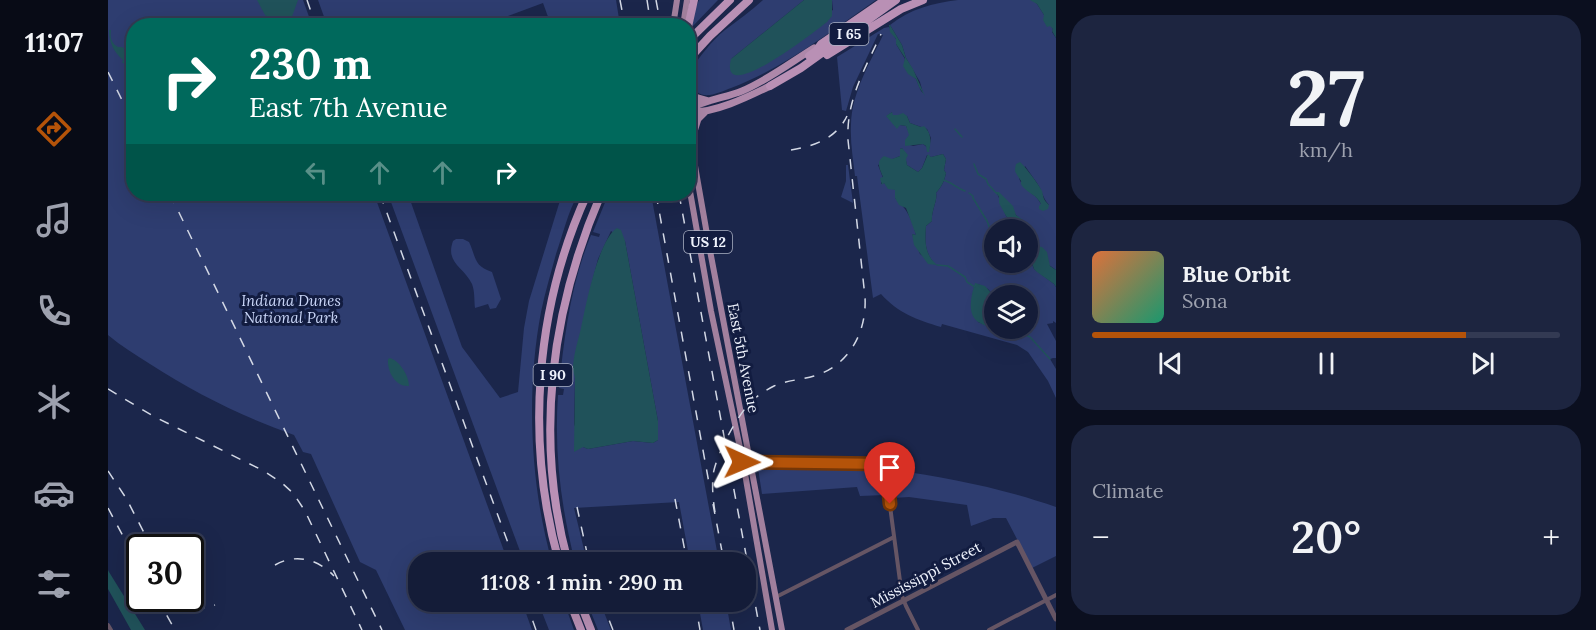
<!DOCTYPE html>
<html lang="en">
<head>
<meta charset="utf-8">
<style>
	:root { --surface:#141c38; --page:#1d2540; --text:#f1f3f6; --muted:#9da1ae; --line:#333a53; --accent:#b45309 }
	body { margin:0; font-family:Lora,serif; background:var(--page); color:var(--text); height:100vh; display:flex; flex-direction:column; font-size:22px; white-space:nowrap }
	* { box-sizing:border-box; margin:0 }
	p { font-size:20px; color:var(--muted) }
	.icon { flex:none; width:33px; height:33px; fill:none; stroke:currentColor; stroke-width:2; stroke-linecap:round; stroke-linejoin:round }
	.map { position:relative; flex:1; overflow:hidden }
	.side { display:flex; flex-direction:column; gap:15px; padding:15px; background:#0b0f1f; width:540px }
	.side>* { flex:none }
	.hud { position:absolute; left:18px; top:18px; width:570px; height:183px; border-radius:24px; box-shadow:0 6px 24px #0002,0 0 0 2px var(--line); background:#00695c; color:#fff; overflow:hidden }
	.tools { position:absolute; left:876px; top:219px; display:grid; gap:12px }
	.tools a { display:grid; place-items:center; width:54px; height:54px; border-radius:50%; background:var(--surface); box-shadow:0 6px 24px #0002,0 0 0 2px var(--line); font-size:30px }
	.speed { position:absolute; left:18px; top:534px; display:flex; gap:12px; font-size:30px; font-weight:700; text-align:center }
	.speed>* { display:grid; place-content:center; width:78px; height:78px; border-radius:50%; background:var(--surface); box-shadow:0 6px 24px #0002,0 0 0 2px var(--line); line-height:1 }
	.speed .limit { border:3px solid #111; border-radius:9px; background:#fff; color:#111 }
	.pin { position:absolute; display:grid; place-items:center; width:51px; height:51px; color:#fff; margin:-62px -26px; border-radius:50% 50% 50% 0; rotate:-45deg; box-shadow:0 0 6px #0007 }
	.pin .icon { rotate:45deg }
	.me { position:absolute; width:66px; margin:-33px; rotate:91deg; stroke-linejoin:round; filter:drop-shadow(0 0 4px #0008) }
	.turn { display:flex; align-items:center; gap:21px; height:126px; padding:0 24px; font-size:27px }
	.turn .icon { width:78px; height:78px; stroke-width:2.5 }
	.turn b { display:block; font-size:42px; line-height:51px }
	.lanes { display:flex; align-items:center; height:57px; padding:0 24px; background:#0003; justify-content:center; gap:30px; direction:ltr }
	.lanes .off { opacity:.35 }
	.big { font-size:45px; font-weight:600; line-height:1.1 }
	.side .card { flex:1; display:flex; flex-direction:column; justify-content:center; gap:9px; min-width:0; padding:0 21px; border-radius:24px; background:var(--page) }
	.side .dial { align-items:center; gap:0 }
	.dial b { font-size:78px; line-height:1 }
	.song { display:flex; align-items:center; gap:18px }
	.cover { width:72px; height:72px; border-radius:9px; background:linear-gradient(135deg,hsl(20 70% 55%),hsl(160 70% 35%)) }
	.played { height:6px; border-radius:3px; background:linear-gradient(90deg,var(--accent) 80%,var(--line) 80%) }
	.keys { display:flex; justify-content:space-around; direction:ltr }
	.heat { display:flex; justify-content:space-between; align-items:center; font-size:33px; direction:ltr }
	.trip { position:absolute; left:300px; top:552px; width:348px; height:60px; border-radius:24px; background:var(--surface); box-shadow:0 6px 24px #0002,0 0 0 2px var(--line); font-weight:600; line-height:60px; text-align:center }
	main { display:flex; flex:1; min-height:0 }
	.menu { display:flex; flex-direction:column; width:108px; justify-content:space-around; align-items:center; background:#080b16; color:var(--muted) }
	.menu .icon { width:42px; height:42px }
	.menu .current { color:var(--accent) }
	.menu b { font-size:27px; color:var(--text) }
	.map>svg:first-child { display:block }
	.green { fill:#2e3d70; fill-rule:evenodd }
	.water { fill:#20525a }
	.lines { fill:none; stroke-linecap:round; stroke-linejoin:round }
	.stream { stroke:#20525a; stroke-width:1.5 }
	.minor { stroke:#665564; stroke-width:4 }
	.tertiary { stroke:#665564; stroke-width:5 }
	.primary { stroke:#a2809e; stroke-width:6 }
	.trunk { stroke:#ae88aa; stroke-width:7 }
	.motorway { stroke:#b990b5; stroke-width:8 }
	.rail { stroke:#d3d8e5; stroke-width:1.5; stroke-dasharray:10 10; stroke-linecap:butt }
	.route-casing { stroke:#753606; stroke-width:15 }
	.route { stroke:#b45309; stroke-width:10 }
	.labels { text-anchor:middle; stroke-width:6; stroke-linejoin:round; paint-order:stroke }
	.shield { fill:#121c40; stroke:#acb2c4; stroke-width:1.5 }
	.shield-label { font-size:14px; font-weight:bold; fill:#eef2fc }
	.park-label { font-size:15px; font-style:italic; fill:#c9d5f7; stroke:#121c40 }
	.street-label { font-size:15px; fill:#eef2fc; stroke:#121c40 }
</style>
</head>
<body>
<main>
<nav class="menu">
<b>11:07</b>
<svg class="icon current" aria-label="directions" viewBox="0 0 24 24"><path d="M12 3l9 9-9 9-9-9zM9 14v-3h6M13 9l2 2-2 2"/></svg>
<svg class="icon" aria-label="music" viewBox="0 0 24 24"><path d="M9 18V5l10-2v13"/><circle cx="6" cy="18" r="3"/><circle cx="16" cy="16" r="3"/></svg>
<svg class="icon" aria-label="phone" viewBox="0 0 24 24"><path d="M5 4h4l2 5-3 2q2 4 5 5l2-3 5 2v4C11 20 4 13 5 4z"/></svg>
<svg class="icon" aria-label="climate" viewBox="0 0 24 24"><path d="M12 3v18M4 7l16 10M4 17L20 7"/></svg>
<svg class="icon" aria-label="car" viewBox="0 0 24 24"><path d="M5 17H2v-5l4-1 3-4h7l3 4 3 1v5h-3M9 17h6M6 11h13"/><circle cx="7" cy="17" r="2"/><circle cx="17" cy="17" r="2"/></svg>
<svg class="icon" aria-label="filters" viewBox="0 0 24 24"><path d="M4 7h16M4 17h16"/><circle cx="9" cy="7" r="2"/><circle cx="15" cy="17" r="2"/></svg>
</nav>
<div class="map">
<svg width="948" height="630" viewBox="0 0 948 630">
	<rect width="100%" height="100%" fill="#1b264b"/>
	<path class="green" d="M0,0H195L204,25L26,26V194H266L400,562H310V602H414L424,630H297L268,570L252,562L203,454L195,452L186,435C135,417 87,393 42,364C28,355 13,346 0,335Z
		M210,0H508L512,25H443L435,3L376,25H219Z
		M591,0H610L584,27L587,9Z
		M655,0H696L623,59L725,10L724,0H768C722,32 676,68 623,88C615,91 605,96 596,95C584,93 582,80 582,70C593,56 603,41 617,30C630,20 643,11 655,0Z
		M850,0H925L929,4L945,29L944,32L948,38V270L941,265C940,257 936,250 928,246L920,226L908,215L894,196L889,193L898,216L902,220L905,229L886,230V235L884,234L886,245V262L897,263L903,274L904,272L901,263L920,262V257H921L926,269L946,284L948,287V323L945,321V323L939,324L948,341V358H945L942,359L948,369V398L940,381L920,352L909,345L834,324L833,327C809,320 790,313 773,294L765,298L749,176H747C745,159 742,141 743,124C744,92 762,63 775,35L770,34L745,87L738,111L734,110L729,57L776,28L781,27L789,41L788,44L797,59L796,66L801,73L808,79L813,91L815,93L812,82L798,58L794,45L782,25C802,9 825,3 850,0ZM784,112V115L799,116L802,123L819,129L823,138L821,149L815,144L805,146L802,145V135L798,126L792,125L779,116ZM794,148L796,152L799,165L810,172L814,168L819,155L823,157L835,154L838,159L836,170L838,173C836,182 834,186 828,193C830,200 823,211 824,221L818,226C817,241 816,253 828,265L812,254L804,234L808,235C804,219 799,209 787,198V190L776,183L773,184V180L775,178L770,165L792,156V149ZM917,166C921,172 925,177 929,183C934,190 934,197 941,205L933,204C927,192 916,192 911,178ZM870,284L880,289L886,296H920V312L922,307L925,312L920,318V328L907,329L906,332L902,335L870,322L864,295Z
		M738,165H740L745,203L733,197L738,181Z
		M280,194H300L354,347L392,398L410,392L416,328L421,301L454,194H470C460,212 455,234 448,254C443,273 437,292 433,312C418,391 422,485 444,562H416Z
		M501,194H543L611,562H582L571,502L466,508L479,562H467C453,507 446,452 450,395H455L456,389L451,388C456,337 463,283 483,235L491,237L492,234L485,232L498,200L506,203L507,200L500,196ZM503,231L517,241L550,421V440L545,443L525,441L480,449L475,447L466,424L467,378L483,286L490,259Z
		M348,239H355L361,242C368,256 365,266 384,272L393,299L388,308L382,309L380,304L367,308C366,300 367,292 364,284C356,267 337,263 345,241Z
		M650,468L774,470L775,477L769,476L768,479L775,481L777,495L752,496L749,487L654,494Z
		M785,470C842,478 893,488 948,507V556L924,568L898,518H885L863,526L859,505L801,497L785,498L784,485Z
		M430,602H456L466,630H441Z
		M479,602H492L503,630H490Z
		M590,602H618L623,630H595Z"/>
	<path class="water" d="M149,0H190L181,25H168L157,15Z
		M696,0H724V16L719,22C711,28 610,109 623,59Z
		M922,0H948V38L944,31L945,29L942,26L939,27L935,20L936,15L929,4Z
		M781,25H782L794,45L798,58L805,69L817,96L811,87L808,79L800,74L795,66L797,58L788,44V39L782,32Z
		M1,30H3C2,37 3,43 10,47H14L17,49L23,61L21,63L25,68V70L20,64L14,63L15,60C6,52 1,43 1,30Z
		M784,112L785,115H790L795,113L799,116L802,123L813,127L816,126C824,134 823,142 821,152H819L818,146L815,144L797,146V140L801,135L798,126L792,125L789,129L778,116Z
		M794,148L800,155L798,159L799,165L810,172L814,168L820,154L823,157L835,154L838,159L836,170L838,173C836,182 834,186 828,193C830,200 823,211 824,221L818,226C817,241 816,254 829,265L820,264L806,245L804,234L808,235L798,208L791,205L787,198V190L780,189L776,183L774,185L772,178L775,177C772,169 767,162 776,156L784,159L792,156V149Z
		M912,162C916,165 932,186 934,191C936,199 935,199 941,205L940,209L935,211L931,209V206L933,204C929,195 920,193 915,187C910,181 916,184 911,178C907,171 906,173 908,164Z
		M888,192H891L905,206L908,215L915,220L914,222L920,226L928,246L934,247L939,252L942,266L948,270V287L946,284L929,272L926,269L923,260L920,257V230L905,229L902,220L898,216L891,203V197Z
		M509,228L513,230L517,241L550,421V440L545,443L525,441L480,449L475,447L466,452L467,378C467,377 465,371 465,369C465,356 470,341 473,328C478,305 490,240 509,228Z
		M867,283L877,286L886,296V328C882,327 877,326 872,323C858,316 863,296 867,283Z
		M282,358C292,361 301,376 301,386C287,387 279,371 280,359Z
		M0,570L1,572L37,630H23L0,589Z"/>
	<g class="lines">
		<path class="stream" d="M847,129L854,137
			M866,164L870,174L878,179L880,184L889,194
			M835,180C844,182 848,188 857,191
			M861,193L865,196V198L879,221L884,234
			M829,265L840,266L857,277L859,282L867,287
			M907,291H915L917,296
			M904,296L909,285
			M905,332L913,333L922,337L942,359"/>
		<path class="minor" d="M641,462L677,463L778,464L782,506L794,596L798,606L810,630
			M668,597L786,537
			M0,625L3,630
			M881,630L948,595"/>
		<path class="tertiary" d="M739,630L909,542L948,619"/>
		<path class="primary" d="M565,26L569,0
			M575,26L579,0
			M580,126L600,240L674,630
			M580,180L603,311L635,462L664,630"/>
		<path class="trunk" d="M580,89L587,97L601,101
			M580,110C595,100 617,98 634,91C660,80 682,63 706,48
			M580,112C605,114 640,97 662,86
			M583,141L590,119L597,112"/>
		<path class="motorway" d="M580,27L586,0
			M580,41L622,0
			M719,55L793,9L815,0
			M701,56L708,51L713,44L777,0
			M580,60L602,36L641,0
			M662,86L693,68L788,0
			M451,562C417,442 427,308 479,194
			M460,562C426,439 443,310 493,194
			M462,602L473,630
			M472,602L483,630"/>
		<path class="rail" d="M199,0L208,26
			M512,0L517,26
			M539,0L543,26
			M548,0L551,16
			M0,72L26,124
			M683,150C706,146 728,139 739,116
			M62,194L274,630
			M272,194L407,562
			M548,194L601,483
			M571,194L652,630
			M0,389L45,416L156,471L174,483L185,493L197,511L254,630
			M0,471L18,498L43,546
			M567,499L579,562
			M605,504L616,562
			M469,507L481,562
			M0,508L32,568
			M607,512C605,500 604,488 605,475C608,455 627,420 640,405C647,397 656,391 666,386C679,380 693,380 706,376C741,366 759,332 757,297L740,140C738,100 757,69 773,34
			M167,565C188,553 210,559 226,576
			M49,598L67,630
			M69,598C80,608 93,610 107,605
			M418,602L428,630
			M494,602L505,630
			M587,602L592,630
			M621,602L626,630"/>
	</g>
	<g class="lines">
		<g class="route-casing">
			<path id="route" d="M634,462L778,464L782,504"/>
		</g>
		<use href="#route" class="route"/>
	</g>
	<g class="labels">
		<g class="shield">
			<rect x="721.5" y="23" width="39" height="22" rx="4.5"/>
			<rect x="576" y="231" width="48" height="22" rx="4.5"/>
			<rect x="425.5" y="364" width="39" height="22" rx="4.5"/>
		</g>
		<g class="shield-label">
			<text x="741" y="39">I 65</text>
			<text x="600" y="247">US 12</text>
			<text x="445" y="380">I 90</text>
		</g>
		<g class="park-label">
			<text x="183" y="306">Indiana Dunes<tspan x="183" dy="17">National Park</tspan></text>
		</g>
		<g class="street-label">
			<text transform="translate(635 358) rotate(79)" y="5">East 5th Avenue</text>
			<text transform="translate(818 575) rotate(-28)" y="5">Mississippi Street</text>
		</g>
	</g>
</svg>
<div class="tools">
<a><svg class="icon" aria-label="sound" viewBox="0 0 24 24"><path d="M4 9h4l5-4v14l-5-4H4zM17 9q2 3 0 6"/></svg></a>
<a><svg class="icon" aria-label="layers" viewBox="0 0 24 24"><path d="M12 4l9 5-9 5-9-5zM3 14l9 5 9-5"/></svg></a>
</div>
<div class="speed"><div class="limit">30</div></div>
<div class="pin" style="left:782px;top:504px;background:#d93025"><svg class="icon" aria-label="arrive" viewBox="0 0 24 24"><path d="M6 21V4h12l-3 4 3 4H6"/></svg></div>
<svg class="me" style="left:634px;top:462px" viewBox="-20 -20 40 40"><path d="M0-17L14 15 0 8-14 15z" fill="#b45309" stroke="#fff" stroke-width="4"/></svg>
<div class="trip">11:08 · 1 min · 290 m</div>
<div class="hud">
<div class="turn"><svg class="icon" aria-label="right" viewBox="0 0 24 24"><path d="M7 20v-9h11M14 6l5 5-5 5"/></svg><div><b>230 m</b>East 7th Avenue</div></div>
<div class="lanes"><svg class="icon off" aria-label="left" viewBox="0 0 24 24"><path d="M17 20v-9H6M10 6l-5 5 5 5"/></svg><svg class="icon off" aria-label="ahead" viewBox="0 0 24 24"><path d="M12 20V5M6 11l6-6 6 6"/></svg><svg class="icon off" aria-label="ahead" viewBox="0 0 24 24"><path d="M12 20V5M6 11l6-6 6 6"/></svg><svg class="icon" aria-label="right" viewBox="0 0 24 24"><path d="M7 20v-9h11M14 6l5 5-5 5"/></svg></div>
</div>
</div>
<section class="side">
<div class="card dial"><b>27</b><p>km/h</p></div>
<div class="card">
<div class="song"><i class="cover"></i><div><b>Blue Orbit</b><p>Sona</p></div></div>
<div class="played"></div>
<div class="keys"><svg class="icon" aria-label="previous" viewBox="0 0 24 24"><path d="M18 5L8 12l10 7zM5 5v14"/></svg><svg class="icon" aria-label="pause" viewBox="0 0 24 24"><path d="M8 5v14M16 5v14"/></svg><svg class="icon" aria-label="next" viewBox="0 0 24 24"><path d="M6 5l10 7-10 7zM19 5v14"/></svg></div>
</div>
<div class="card"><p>Climate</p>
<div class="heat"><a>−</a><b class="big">20°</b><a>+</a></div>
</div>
</section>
</main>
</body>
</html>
